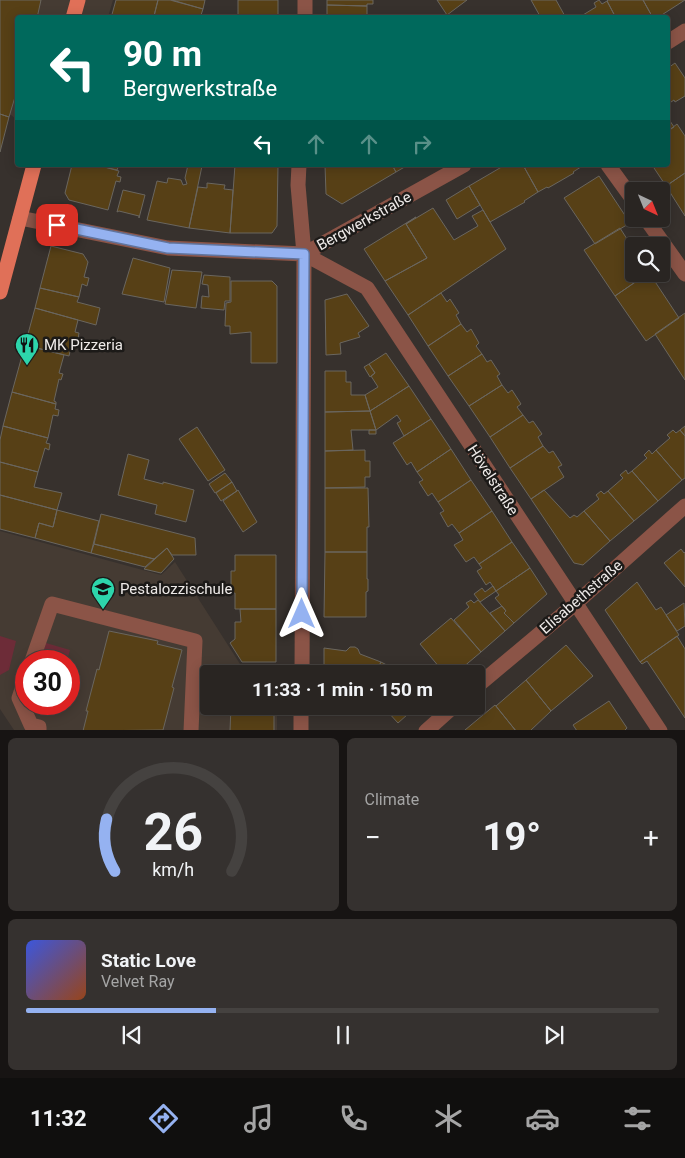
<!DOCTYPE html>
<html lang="en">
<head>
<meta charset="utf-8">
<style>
	:root { --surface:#292522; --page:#35312f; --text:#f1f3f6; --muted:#a5a5a5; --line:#454240; --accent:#95b2f1 }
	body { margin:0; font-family:Roboto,sans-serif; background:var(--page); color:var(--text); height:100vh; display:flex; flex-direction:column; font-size:19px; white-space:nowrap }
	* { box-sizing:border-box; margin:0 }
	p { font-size:16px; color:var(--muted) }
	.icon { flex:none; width:28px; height:28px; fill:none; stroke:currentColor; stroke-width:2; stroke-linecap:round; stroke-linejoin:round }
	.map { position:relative; height:730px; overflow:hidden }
	.drawer { display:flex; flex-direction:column; gap:8px; padding:8px; background:#171413; flex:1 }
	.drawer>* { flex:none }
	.guide { position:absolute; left:15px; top:15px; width:655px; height:152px; border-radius:5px; box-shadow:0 2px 12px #0003,0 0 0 1px var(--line); background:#00695c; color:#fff; overflow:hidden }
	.needle { width:32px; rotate:137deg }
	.fabs { position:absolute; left:625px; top:182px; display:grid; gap:10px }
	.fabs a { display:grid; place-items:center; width:45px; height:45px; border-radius:5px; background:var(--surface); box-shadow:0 2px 12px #0003,0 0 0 1px var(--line); font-size:25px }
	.speed { position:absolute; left:15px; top:650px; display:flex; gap:10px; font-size:25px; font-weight:700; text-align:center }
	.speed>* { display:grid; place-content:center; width:65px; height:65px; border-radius:50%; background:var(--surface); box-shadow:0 2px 12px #0003,0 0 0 1px var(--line); line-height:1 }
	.speed .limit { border:8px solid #d22; background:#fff; color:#111 }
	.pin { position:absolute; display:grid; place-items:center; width:42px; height:42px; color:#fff; margin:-21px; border-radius:10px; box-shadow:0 2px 8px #0006 }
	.me { position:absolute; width:55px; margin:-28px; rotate:0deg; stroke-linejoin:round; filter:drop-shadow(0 0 4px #0008) }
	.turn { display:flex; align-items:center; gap:18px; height:105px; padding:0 25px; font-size:22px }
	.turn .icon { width:65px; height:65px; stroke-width:2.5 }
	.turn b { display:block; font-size:35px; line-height:42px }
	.lanes { display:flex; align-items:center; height:48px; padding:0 25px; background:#0003; justify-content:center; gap:25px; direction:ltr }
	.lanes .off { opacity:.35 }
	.big { font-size:38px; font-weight:700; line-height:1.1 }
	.drawer .card { flex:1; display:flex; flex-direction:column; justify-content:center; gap:8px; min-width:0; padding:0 18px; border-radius:8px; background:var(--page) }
	.drawer .dial { align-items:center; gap:0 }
	.dial svg { height:130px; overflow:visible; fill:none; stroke:var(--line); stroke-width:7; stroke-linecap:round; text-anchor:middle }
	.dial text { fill:var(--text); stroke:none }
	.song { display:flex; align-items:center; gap:15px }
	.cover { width:60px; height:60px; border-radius:8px; background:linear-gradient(135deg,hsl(230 70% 55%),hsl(20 70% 35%)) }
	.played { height:5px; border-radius:2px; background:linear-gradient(90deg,var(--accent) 30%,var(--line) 30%) }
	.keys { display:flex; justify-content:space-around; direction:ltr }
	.heat { display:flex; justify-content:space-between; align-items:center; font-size:28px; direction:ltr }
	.drawer .tiles { flex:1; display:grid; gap:8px; grid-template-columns:1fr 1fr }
	.card:last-child { grid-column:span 2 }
	.trip { position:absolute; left:200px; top:665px; width:285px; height:50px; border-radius:5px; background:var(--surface); box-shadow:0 2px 12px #0003,0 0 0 1px var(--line); font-weight:700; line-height:50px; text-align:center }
	.tab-bar { display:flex; height:80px; justify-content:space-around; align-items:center; background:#100f0e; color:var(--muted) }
	.tab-bar .icon { width:35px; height:35px }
	.tab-bar .current { color:var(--accent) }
	.tab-bar b { font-size:22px; color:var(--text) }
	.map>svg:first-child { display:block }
	.built { fill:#453b33; fill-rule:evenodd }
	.green { fill:#6d2c38 }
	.building { fill:#574016; stroke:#6a665f }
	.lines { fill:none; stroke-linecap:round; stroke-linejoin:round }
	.minor { stroke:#8b5447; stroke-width:15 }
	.major { stroke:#e07058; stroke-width:15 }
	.route-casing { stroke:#61749d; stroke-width:12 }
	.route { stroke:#95b2f1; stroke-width:9 }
	.labels { text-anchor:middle; stroke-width:5; stroke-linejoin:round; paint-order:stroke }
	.street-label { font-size:15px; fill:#eeeae8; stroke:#1c1a18 }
	.poi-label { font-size:15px; fill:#eeeae8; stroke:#1c1a18; text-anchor:start }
</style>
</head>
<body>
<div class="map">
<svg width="685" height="731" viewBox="0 0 685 731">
	<rect width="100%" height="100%" fill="#37312d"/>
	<path class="built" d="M0,0H113L108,17L18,18L17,120L11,115L0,121Z
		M0,531L161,575L175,562L240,664H278V674H209V706H277V730H14L0,709ZM26,661H69V704H26Z"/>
	<path class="green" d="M0,636L16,641L9,670L0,675Z
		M46,643L70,650L67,661H40Z"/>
	<path class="building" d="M0,0H41L37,18H18V87L9,117L0,114Z
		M116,0H158L154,16L158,18H111Z
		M158,0H170L203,9L200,18H158L154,16Z
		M172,0H205L203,9Z
		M238,0H278V18H233L238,17Z
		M327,0H373V4H367V6L327,5Z
		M437,0H467L447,15Z
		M531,0H556L566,18H541Z
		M599,0L602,4L607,1L616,18H578L596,7L594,3Z
		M608,0H643L653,18H616L607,1Z
		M643,0H685L657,18H653Z
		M327,5L367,6V18H327Z
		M675,63L685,78V96L675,102L674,100L668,104V68Z
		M0,114L9,117L0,152Z
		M668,118L674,127L668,131Z
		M677,124L685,136V173L666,186L652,165H668V131Z
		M72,165H97L119,171L117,176L121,177L120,182L116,181L108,210L69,200L65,193Z
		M97,165H119L117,170Z
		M188,165L202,166L189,228L147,220L157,181L167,183L168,178L181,180L183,185L187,184L185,178Z
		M235,165H278L277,226L272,233H230Z
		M325,165H392L396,172L342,204L326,194Z
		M392,165H408L396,172Z
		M505,165H523L538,192L524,201L525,202L490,222L469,186Z
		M523,165H584L573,172L574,173L548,188L547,187L538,192Z
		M685,173V216L666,186Z
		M599,176L630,223L595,244L564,198Z
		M207,183L225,185L224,189L233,190L230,233L189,228L198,187L207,188Z
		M469,186L480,205L457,219L446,200Z
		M123,190L145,195L139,218V216L119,211L117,212Z
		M433,208L454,240L478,226L472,216L483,210L506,249L408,315L385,281L427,258L406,224Z
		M416,217L406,224L427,258L385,281L364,249Z
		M620,228L634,250V274H647L615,296L584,250Z
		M51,246L83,254L88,262L84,277L89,278L87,286L82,284L79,297L40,288Z
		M133,258L170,268L164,302L122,294Z
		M172,270L202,272L196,308L165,304Z
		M647,274H650L679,318L646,341L615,296Z
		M204,275L230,277V301H225L224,310L201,308L202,296L209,297L208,285L202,284Z
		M231,281H272L277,286V363H251V332L230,334V326H225L226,303L231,302Z
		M40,288L79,297L77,302L100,308L96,325L35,308Z
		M441,293L447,302L450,299L459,313L456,315L461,324L428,346L408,315Z
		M347,294L369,326L358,333L360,337L340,343L341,354L326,355L325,300Z
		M35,308L78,320L75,332L79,333L78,339L73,338L69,356L25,345Z
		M685,313V380L655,334Z
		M461,324L467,332L471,329L479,343L476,346L482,354L448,376L428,346Z
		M25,345L64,355L59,373L63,374L61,380L59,379L54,401L56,402V404L12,392Z
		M386,353L409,386L370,411L365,395L378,387L371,376L375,373L369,364Z
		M482,354L487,362L491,360L500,374L497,376L502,385L469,406L448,376Z
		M369,364L375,373L370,377L364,367Z
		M325,371H346V382H351V395H365L370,411L325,412Z
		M502,385L508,393L512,390L521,404L517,407L523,415L490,437L469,406Z
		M409,386L431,419L404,436L397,423L401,421L397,415L376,430L370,411Z
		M12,392L56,404L55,409L59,410L58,416L53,415L48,438L3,426Z
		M370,411L376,430H351L353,450L325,451V412Z
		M523,415L529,423L533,421L542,434L538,437L543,446L510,468L490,437Z
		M431,419L451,449L417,472L411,462L407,465L393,443Z
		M3,426L48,438L46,443L50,444L49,450L45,448L38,472L0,462V440Z
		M685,426V436L680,430Z
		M197,427L225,470L208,481L179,439Z
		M369,430H376V434H369Z
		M673,430L676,433L680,430L685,436V478L682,480L656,450L670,438L667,435Z
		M543,446L549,453L553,451L562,465L558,467L564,477L531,499L510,468Z
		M451,449L471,480L438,502L432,493L428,496L419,482L423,480L417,472Z
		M365,450V461H370V477H365V487L325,488V451Z
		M649,450L652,454L656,450L682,480L658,501L632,471L647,458L644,455Z
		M128,454L149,460L144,479L163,484V482L194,490L186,522L155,514L157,505L118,495Z
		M0,462L38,472L34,487L62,493L57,510L0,495Z
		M626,470L628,474L632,471L658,501L634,521L608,491L623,478L620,475Z
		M225,473L232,482L215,493L209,484Z
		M471,480L492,511L459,533L452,524L448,527L440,513L444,511L438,502Z
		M232,482L237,491L221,501L216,493Z
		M325,488H368L369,527H367V552H325Z
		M238,490L257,522L243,532L223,501Z
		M544,490L570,518L574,515L577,517L584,511L610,541L583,565L574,563L531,499Z
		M601,491L604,494L608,491L634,521L610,541L584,511L599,499L596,495Z
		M0,495L57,510L53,527L39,523L35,538L0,529Z
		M57,510L99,521L91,553L35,538L39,523L53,527Z
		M492,511L512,542L479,564L474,557L466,562L454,545L463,540L459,533Z
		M101,514L195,538L196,555H172L167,548L154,559L94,544Z
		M512,542L530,568L496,591L490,582L486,585L477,571L482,568L479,564Z
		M94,544L154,559L145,567L91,553Z
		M167,548L174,559L161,573L144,569Z
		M681,549L684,553L685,552V587L664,563Z
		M325,552H367V579H368V591L366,592V617H324Z
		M235,555H276V609H235V593H231V571H235Z
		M530,568L547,594L514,623L504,613L506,611L495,598L499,595L496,591Z
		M637,582L656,610L661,607L679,635L640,662L605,610Z
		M493,586L496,591L480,602L474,594L482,588L485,592Z
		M471,600L474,603L478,600L505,631L481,652L454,620L469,607L466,603Z
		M684,603L685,626L677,631L666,615Z
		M502,606L506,611L504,613L514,623L505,631L490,613Z
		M240,609H276V662H242L230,643L235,639V622H241Z
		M451,618L481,652L455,674H445L420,644Z
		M109,631L158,641L157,644L182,650L172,687L174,688L163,730L83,731L88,711H86L97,669L99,670Z
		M677,636L685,649V718L647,661L642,664L640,662Z
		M566,645L593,676L551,711L526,680Z
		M350,647H355L358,649L360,654L381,662L375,674H324V648L346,651Z
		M381,662L400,672L407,670L411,674H375Z
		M526,680L551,711L530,731H516L496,706Z
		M609,701L627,728L624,731H577L573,725Z
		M495,705L516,731H465V730Z
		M231,706H274V731H230Z
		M377,706H417L398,723L387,711L386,712Z"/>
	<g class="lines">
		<path class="minor" d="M305,18V0
			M668,42L685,31
			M299,165L298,185L304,254L302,674
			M608,165L634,201
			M20,218L168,248L304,254L464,165
			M646,219L685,274
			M304,254L367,288L660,731
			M32,661L52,604L195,641L191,731
			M26,677L19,698L31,725L39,727V731
			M476,687L575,604L685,506
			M301,731V706
			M426,731L454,706"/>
		<path class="major" d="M73,18L78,0
			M0,292L34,165"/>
	</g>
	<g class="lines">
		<g class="route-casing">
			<path id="route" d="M57,225L168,248L304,254L302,614"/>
		</g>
		<use href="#route" class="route"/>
	</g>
	<defs>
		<g id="restaurant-pin" transform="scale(1.25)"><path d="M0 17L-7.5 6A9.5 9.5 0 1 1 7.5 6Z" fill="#2dd5ab" stroke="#1c1a18"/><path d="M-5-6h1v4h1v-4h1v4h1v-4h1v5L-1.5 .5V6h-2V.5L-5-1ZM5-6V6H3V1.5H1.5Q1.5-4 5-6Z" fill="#111"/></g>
		<g id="school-pin" transform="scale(1.25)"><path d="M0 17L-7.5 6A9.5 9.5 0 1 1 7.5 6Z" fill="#2dd5ab" stroke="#1c1a18"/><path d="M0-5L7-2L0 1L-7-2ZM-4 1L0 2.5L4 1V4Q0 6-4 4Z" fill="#111"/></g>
	</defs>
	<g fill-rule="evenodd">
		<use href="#restaurant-pin" x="27" y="345"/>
		<use href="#school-pin" x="103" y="589"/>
	</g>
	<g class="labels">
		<g class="street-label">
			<text transform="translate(364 221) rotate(-29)" y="5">Bergwerkstraße</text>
			<text transform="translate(493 480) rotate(57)" y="5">Hövelstraße</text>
			<text transform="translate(581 597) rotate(-41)" y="5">Elisabethstraße</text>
		</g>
		<g class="poi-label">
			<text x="44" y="350">MK Pizzeria</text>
			<text x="120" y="594">Pestalozzischule</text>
		</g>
	</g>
</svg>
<div class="fabs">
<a><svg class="needle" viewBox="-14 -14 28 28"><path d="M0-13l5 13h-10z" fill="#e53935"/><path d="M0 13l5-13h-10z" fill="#a5a5a5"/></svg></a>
<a><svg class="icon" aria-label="search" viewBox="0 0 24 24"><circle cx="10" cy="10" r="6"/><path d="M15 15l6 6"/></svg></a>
</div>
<div class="speed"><div class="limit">30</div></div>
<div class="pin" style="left:57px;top:225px;background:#d93025"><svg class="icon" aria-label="arrive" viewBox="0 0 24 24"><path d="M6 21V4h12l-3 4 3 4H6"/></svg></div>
<svg class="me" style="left:302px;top:614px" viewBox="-20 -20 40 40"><path d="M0-17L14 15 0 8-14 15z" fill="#95b2f1" stroke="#fff" stroke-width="4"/></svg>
<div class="trip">11:33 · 1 min · 150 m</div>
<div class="guide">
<div class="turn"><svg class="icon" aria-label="left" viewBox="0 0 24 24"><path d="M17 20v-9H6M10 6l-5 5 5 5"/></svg><div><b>90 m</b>Bergwerkstraße</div></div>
<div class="lanes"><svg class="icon" aria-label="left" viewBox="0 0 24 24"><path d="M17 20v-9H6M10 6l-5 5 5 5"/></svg><svg class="icon off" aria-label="ahead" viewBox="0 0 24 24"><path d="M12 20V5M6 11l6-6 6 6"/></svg><svg class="icon off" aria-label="ahead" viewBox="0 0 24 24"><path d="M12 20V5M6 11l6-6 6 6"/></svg><svg class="icon off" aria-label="right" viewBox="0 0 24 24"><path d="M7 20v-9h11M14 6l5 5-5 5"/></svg></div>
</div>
</div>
<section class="drawer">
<div class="tiles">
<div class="card dial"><svg viewBox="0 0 100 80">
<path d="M14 69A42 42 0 1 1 86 69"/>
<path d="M14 69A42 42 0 0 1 9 37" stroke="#95b2f1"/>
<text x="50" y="56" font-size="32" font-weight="700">26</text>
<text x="50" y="72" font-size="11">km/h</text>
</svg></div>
<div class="card"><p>Climate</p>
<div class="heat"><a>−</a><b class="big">19°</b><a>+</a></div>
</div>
<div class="card">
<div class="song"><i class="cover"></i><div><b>Static Love</b><p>Velvet Ray</p></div></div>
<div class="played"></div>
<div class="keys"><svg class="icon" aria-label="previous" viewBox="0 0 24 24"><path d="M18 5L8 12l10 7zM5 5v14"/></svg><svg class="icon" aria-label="pause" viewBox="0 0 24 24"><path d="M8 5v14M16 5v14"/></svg><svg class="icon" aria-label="next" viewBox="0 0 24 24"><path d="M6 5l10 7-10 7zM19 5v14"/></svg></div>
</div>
</div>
</section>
<nav class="tab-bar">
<b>11:32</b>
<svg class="icon current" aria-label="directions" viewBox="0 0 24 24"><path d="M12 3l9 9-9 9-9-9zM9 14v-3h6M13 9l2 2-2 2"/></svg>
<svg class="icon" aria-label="music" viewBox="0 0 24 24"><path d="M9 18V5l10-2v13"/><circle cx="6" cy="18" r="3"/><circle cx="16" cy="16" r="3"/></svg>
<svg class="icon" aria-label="phone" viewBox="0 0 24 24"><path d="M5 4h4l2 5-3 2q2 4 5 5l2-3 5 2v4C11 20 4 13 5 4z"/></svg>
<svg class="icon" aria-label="climate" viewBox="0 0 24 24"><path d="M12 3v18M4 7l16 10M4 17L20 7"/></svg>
<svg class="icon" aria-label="car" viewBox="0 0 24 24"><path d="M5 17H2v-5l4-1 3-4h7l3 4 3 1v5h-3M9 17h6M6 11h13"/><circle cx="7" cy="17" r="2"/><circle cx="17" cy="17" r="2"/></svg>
<svg class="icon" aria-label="filters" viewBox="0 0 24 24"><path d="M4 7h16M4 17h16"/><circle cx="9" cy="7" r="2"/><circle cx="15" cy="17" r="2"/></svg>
</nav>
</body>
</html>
